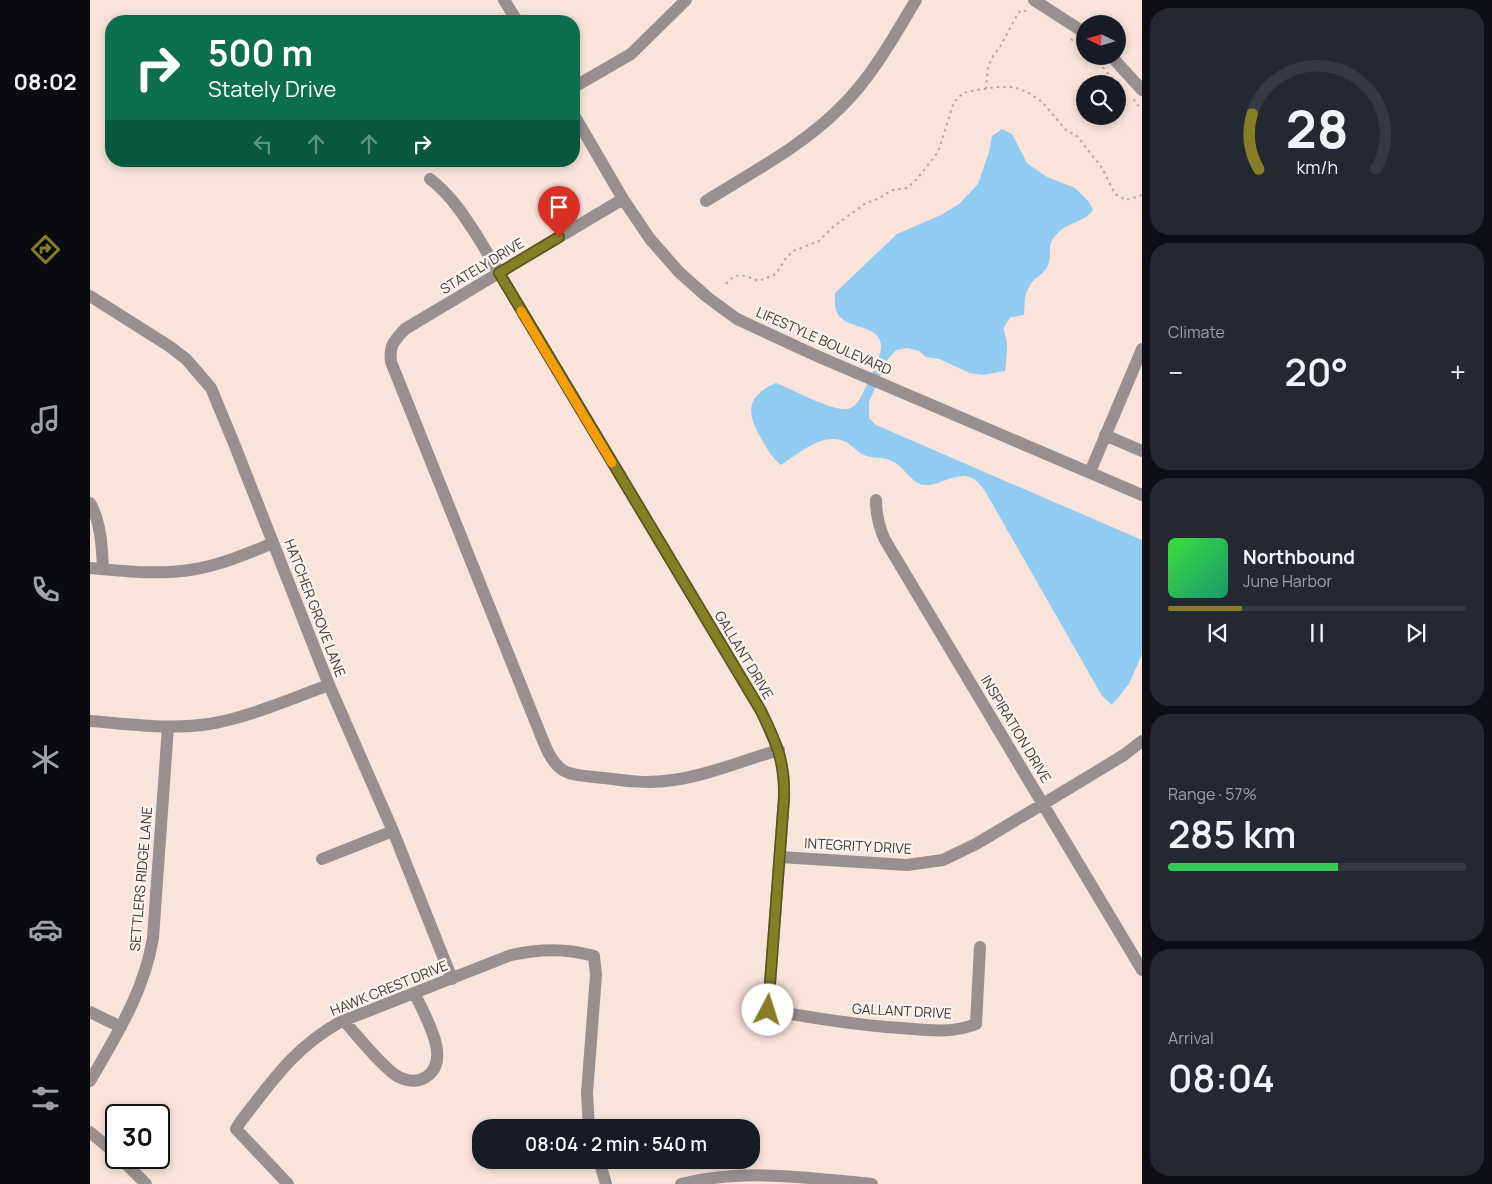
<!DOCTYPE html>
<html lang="en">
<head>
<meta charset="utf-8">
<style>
	:root { --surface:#171b24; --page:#242831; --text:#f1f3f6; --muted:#9ea1a6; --line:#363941; --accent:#867e25 }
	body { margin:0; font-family:Manrope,sans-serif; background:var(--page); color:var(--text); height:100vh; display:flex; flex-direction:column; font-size:19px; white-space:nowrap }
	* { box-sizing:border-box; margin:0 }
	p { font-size:16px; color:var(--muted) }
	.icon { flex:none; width:28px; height:28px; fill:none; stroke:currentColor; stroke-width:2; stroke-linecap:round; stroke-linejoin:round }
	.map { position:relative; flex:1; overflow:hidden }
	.details { display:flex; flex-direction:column; gap:8px; padding:8px; background:#0d0f14; width:350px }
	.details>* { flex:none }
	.guide { position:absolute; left:15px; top:15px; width:475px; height:152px; border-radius:20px; box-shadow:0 2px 8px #0003; background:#0b6e4f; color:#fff; overflow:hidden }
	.needle { width:32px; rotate:275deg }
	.controls { position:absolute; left:986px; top:15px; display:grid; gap:10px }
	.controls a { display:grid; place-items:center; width:50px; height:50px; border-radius:50%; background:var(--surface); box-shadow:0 2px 8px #0003; font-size:25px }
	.speed { position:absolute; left:15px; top:1104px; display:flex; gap:10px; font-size:25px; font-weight:700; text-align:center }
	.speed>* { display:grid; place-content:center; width:65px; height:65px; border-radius:50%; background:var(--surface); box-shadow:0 2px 8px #0003; line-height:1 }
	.speed .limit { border:2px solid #111; border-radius:8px; background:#fff; color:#111 }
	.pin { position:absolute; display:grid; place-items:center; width:42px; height:42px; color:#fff; margin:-51px -21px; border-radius:50% 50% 50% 0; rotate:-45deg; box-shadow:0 0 5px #0007 }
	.pin .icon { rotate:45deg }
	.me { position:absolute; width:55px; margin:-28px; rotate:5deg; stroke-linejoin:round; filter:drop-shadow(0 0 4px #0008) }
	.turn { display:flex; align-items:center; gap:18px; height:105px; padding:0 20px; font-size:22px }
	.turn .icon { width:65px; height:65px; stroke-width:2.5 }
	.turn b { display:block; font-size:35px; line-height:42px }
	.lanes { display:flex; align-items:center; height:48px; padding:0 20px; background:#0003; justify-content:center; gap:25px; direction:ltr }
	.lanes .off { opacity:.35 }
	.big { font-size:38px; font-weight:600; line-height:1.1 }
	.details .card { flex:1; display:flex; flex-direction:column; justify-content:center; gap:8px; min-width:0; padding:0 18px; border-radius:20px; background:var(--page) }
	.details .dial { align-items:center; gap:0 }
	.dial svg { height:130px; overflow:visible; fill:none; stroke:var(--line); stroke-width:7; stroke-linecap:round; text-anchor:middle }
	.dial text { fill:var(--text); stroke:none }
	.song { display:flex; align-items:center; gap:15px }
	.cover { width:60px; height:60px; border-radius:8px; background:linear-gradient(135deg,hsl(120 70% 55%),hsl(160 70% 35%)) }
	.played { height:5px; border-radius:2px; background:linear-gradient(90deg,var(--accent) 25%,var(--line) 25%) }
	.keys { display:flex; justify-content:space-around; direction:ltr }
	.heat { display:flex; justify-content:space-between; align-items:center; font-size:28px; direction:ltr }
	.charge { height:8px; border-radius:4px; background:linear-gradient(90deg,#34c759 57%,var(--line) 0) }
	.trip { position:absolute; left:382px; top:1119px; width:288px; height:50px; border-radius:20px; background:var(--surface); box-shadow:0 2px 8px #0003; font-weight:600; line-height:50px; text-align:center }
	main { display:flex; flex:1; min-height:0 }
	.menu { display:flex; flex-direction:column; width:90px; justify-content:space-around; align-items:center; background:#090b0e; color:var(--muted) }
	.menu .icon { width:35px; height:35px }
	.menu .current { color:var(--accent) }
	.menu b { font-size:22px; color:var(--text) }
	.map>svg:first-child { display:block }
	.water { fill:#91cbf2 }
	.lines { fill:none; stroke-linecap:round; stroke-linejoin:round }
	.path { stroke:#b9a8a1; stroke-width:2; stroke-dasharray:2.5 4; stroke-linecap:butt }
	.minor { stroke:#998f91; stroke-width:12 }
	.route-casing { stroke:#575218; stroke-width:12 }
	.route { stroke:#867e25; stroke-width:9 }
	.slow { stroke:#f59e0b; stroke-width:9 }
	.labels { text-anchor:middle; stroke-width:4.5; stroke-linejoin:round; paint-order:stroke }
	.street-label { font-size:14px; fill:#403734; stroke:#fcf3f0 }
</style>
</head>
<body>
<main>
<nav class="menu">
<b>08:02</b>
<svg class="icon current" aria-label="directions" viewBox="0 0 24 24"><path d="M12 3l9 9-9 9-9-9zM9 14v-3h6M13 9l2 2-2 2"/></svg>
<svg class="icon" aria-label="music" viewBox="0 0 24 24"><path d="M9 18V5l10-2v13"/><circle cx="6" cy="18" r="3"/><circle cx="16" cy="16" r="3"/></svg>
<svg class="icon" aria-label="phone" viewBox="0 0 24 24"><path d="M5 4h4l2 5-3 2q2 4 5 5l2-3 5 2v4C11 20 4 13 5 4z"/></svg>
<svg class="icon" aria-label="climate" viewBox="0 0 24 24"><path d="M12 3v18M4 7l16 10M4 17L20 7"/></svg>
<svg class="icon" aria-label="car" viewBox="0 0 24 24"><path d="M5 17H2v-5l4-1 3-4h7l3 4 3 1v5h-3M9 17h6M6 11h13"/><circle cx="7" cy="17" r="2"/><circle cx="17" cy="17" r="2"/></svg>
<svg class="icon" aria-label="filters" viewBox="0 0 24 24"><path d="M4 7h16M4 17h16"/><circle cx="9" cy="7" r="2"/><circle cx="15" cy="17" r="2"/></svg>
</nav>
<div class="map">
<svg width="1052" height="1184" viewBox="0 0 1052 1184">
	<rect width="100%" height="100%" fill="#f9e3da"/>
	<path class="water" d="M912,129L922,134L937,163L957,177L985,188L999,202L1003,210C995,222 978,222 968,233C955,244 963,252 958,265C956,271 950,275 945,279C934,290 935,300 934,315L921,317C908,332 917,331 917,346C917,354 916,363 915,371L892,375L880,373L849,359L836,357L829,351L817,348L806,350L798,359L779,402V418L786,425L1052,540V654L1039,684L1022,705L1012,696L895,491C892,487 887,480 882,478C866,470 845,490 830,484C820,480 813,467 804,462C794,456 784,459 774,455C767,452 762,445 756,442C733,431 710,453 691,465C682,458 678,450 672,440C657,414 654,397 686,383C702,389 743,412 758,409C764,407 766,404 770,399C776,386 789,362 791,349C794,325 759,329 749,316C744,309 745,301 745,293L807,234L851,215L869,204L888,184L899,152L902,136Z"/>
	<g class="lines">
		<path class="path" d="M981,39L995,49
			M1006,56C1012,67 1020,78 1031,84
			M896,89L898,67L903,56L910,47L927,15L931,10L940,12
			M1044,99L1046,104L1052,108
			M636,284C648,270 654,276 669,281L686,274L696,258L703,251L729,241L743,227L776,203L788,199L802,190L817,188L827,179L848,152L864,102L873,93L887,90L907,87H924L939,93L952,102L976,130L987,136L1012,168L1025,194L1036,200L1052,195"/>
		<path class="minor" d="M414,0L427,21
			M944,0L995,33
			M1021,56L1052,90
			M484,87L541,54L596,0
			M484,115L533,199L560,239L589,272L617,297L647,319L727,356L1052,495
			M340,179C361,195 375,217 389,239L671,711C687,744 695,762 694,798L678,1010C722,1018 766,1025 810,1028C836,1030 861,1034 886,1024L890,947
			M533,199L315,329C304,341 299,345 301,362L454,743C468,778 481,774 514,778C536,781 560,784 583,780C619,775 654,760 689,750
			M616,201C662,172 711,147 750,108C782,77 803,38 826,0
			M0,296L79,346L96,359L121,388L143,441L239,685L303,831L362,979
			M1015,435L1052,451
			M1000,472L1052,349
			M786,500C786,514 789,527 795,540L1052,970
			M0,503C11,522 12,548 13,569
			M0,568C33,571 67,575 100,570C128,566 157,554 183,543
			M0,721C39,724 79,730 119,724C160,717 200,699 239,685
			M690,857L817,865L853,860L886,844L953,804L1034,755L1052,741
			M232,859L303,831
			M0,1012L31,1027
			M254,1021C267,1035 292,1067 307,1076C316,1081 327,1083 336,1077C363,1060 334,1015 325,994
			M0,1081C27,1034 54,992 63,938L78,727
			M0,1132L26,1154
			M30,1158L56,1184
			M509,1160L516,1184
			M198,1184L146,1129L151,1121C183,1080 204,1048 250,1022L421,955C448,949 477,948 504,956L506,975L497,1093L499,1128
			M591,1184C654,1168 719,1178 782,1184"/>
	</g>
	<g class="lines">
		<g class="route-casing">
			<path id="route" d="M469,237L409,273L671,711C687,744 695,762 694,798L678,1010"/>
		</g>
		<use href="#route" class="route"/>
		<path class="slow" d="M431,311L522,463"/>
	</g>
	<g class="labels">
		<g class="street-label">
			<text transform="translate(392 266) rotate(-31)" y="5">STATELY DRIVE</text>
			<text transform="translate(734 341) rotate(24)" y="5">LIFESTYLE BOULEVARD</text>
			<text transform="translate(225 608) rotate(69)" y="5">HATCHER GROVE LANE</text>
			<text transform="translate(654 655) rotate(59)" y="5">GALLANT DRIVE</text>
			<text transform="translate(926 729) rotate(59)" y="5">INSPIRATION DRIVE</text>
			<text transform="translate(768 846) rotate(3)" y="5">INTEGRITY DRIVE</text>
			<text transform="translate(51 879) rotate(-85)" y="5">SETTLERS RIDGE LANE</text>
			<text transform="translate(299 988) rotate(-22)" y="5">HAWK CREST DRIVE</text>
			<text transform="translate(812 1011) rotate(3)" y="5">GALLANT DRIVE</text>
		</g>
	</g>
</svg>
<div class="controls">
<a><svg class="needle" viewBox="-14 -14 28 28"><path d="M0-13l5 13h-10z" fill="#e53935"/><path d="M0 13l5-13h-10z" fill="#9ea1a6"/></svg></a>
<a><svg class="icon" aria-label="search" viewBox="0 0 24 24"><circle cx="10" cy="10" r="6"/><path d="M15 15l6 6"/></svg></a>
</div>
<div class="speed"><div class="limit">30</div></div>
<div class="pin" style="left:469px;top:237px;background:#d93025"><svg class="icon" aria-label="arrive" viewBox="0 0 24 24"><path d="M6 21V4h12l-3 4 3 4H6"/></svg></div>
<svg class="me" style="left:678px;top:1010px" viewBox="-20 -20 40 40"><circle r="19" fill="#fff"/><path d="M0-13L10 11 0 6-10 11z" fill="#867e25"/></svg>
<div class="trip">08:04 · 2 min · 540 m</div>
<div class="guide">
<div class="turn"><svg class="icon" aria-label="right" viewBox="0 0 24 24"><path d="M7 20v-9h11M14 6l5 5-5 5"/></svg><div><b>500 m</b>Stately Drive</div></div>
<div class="lanes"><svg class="icon off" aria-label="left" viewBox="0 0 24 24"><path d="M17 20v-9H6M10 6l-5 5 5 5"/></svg><svg class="icon off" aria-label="ahead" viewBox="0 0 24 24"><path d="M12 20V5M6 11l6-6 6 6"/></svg><svg class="icon off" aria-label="ahead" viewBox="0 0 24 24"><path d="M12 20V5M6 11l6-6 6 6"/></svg><svg class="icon" aria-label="right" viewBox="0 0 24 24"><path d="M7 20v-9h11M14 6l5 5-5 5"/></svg></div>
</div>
</div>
<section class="details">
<div class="card dial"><svg viewBox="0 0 100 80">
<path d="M14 69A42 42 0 1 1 86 69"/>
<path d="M14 69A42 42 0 0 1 10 35" stroke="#867e25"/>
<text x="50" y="56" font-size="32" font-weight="700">28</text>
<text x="50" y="72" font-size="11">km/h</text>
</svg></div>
<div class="card"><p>Climate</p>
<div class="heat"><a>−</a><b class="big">20°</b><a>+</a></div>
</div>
<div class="card">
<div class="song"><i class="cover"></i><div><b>Northbound</b><p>June Harbor</p></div></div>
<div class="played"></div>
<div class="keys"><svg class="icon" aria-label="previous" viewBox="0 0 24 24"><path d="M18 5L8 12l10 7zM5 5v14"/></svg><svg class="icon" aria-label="pause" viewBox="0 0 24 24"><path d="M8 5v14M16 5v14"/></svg><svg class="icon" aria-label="next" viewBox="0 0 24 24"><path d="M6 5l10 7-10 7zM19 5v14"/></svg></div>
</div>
<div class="card"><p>Range · 57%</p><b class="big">285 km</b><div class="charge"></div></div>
<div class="card"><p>Arrival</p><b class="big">08:04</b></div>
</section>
</main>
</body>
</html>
